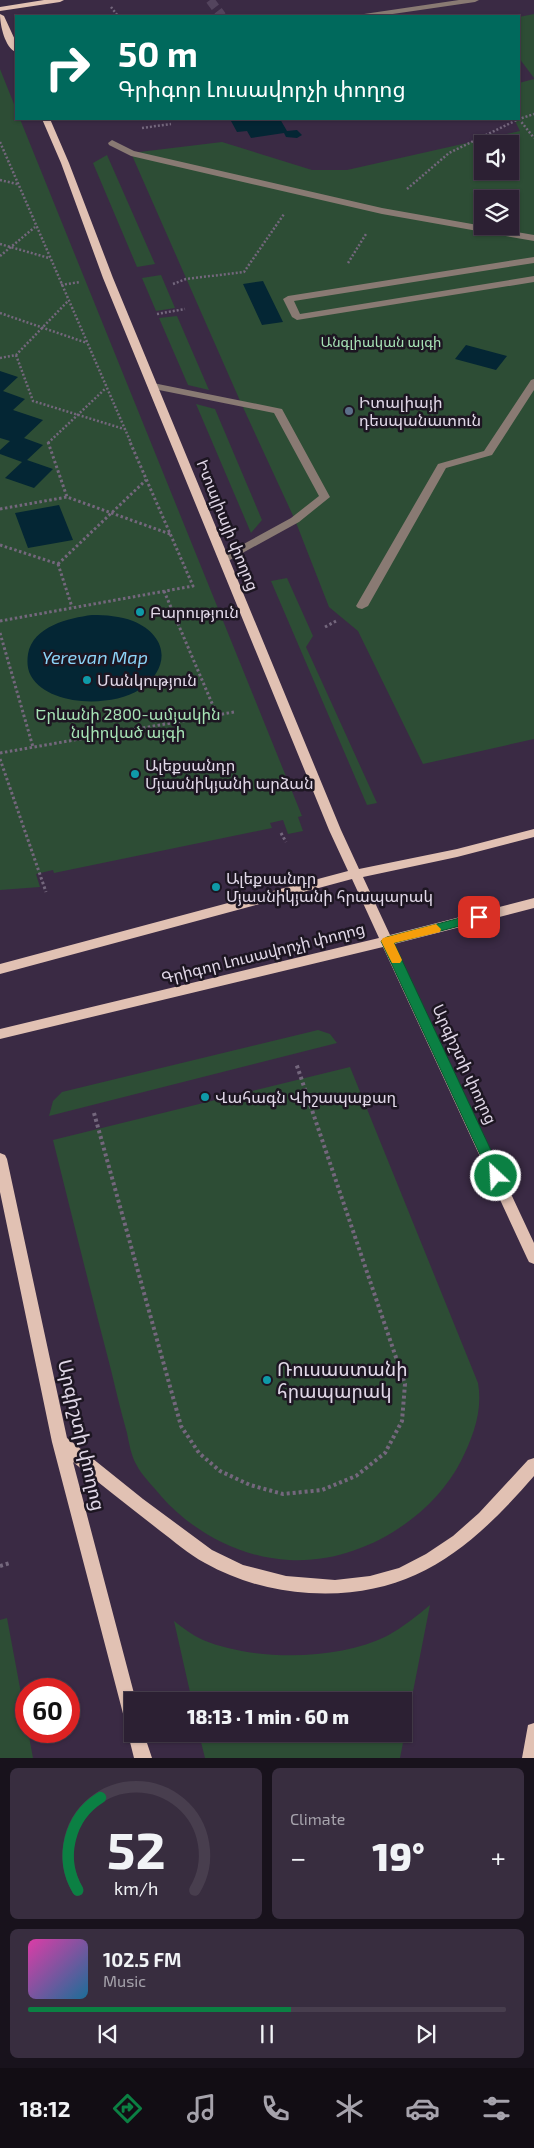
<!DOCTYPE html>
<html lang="en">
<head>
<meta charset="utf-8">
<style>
	:root { --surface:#2c2033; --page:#382d3f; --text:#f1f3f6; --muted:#a6a3ac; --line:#483e4e; --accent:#0b8043 }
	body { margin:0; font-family:"Exo 2","Noto Sans Armenian",sans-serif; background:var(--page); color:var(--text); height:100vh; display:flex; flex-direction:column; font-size:19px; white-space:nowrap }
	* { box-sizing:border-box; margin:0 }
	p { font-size:16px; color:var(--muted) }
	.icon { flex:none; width:28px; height:28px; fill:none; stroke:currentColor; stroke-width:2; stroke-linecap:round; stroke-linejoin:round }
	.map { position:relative; height:1758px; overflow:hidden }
	.sheet { display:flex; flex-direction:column; gap:10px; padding:10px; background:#18121c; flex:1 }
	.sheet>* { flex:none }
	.top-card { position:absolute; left:15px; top:15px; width:505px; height:105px; border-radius:0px; box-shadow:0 1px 4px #0004,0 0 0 1px var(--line); background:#00695c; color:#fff; overflow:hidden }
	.fabs { position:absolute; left:474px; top:135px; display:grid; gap:10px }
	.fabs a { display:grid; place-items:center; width:45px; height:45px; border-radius:0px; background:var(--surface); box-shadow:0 1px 4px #0004,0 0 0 1px var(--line); font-size:25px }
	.speed { position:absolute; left:15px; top:1678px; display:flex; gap:10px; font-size:25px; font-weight:700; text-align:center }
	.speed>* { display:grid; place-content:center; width:65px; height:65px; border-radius:50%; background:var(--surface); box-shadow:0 1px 4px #0004,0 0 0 1px var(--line); line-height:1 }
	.speed .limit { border:8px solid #d22; background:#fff; color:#111 }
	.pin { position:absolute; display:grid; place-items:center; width:42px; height:42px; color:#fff; margin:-21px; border-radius:10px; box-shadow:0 2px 8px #0006 }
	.me { position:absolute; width:55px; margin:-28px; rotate:335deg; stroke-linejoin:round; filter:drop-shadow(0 0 4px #0008) }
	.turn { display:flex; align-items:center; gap:18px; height:105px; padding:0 20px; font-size:22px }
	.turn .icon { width:65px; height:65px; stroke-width:2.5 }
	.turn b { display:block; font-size:35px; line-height:42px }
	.big { font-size:38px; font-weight:800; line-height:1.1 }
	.sheet .tile { flex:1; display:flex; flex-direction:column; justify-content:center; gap:8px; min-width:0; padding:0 18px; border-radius:8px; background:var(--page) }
	.sheet .dial { align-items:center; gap:0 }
	.dial svg { height:130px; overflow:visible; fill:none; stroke:var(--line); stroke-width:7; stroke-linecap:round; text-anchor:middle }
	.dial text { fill:var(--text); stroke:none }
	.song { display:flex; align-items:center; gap:15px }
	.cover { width:60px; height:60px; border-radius:8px; background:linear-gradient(135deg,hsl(320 70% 55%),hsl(200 70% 35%)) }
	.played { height:5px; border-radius:2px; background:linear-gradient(90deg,var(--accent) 55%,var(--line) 55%) }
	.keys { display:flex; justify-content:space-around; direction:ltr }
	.heat { display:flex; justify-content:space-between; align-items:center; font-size:28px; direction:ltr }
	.sheet .tiles { flex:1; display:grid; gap:10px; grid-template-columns:1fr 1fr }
	.tile:last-child { grid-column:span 2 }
	.trip { position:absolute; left:124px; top:1692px; width:288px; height:50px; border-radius:0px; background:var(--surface); box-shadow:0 1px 4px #0004,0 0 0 1px var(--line); font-weight:800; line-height:50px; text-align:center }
	.tabs { display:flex; height:80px; justify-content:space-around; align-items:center; background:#120d14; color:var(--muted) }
	.tabs .icon { width:35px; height:35px }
	.tabs .current { color:var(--accent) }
	.tabs b { font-size:22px; color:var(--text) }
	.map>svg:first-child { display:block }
	.green { fill:#2d4d35; fill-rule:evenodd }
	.water { fill:#042634 }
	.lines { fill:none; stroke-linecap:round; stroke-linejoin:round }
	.minor-tunnel { stroke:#53445d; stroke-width:9; stroke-dasharray:9 4.5; stroke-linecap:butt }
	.path-far2 { stroke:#74677d; stroke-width:2.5; stroke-dasharray:2 2; stroke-linecap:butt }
	.path-far1 { stroke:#74677d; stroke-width:3; stroke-dasharray:2.5 2.5; stroke-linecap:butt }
	.path { stroke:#74677d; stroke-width:4; stroke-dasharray:3 3; stroke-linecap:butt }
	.minor { fill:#897a73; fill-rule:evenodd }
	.major { fill:#e1c1b3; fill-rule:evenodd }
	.route { fill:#0b8043; stroke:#07532c }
	.slow { fill:#f59e0b }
	.service-dot { fill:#5c6f8a; stroke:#1d1622; stroke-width:2 }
	.culture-dot { fill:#0f9aa8; stroke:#1d1622; stroke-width:2 }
	.labels { text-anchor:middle; stroke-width:5; stroke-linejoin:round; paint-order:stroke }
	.far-park-label { font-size:14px; fill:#a7e3b6; stroke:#1d1622 }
	.poi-label { font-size:16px; fill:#e1d8e8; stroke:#1d1622; text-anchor:start }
	.street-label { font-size:16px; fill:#e1d8e8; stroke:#1d1622 }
	.park-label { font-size:16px; fill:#a7e3b6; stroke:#1d1622 }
	.water-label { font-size:18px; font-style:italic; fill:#8cd4f8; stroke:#1d1622 }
	.near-poi-label { font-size:19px; fill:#e1d8e8; stroke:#1d1622; text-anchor:start }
	.near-street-label { font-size:19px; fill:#e1d8e8; stroke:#1d1622 }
</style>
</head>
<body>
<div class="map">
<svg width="534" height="1758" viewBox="0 0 534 1758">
	<rect width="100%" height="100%" fill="#3a2a44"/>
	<path class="green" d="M534,14V78L519,58V17Z
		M0,69L16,109V119H20L302,816L298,817L303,831L288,834L283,820L270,823L272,828L54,873L53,870L36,874L40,887L0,890Z
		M534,79V739L423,764L358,631L329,607L295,520L241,403L131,153L222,142L312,170H347L520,131L514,119H519V83ZM482,144H510V171H482ZM482,199H510V226H482Z
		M107,155L155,264L137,267L93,163Z
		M161,275L175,308L156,311L142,278Z
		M177,316L209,390L188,385L159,318Z
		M196,404L215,409L262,520L251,533Z
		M287,578L313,636L306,647L377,803L367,805L271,581Z
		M318,1030L330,1034L337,1043L49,1116L53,1101L62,1092Z
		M350,1067L478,1383C483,1411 473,1437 461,1461C430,1521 357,1564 289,1560C242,1558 192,1532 161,1496C153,1486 142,1476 136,1464C131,1455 129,1443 127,1433C121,1412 116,1391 111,1370C91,1293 72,1217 53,1140Z
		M430,1605L400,1758H205L199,1734H402V1701H192L174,1621C183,1628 192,1635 203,1640C254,1661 337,1661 387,1636C403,1627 417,1616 430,1605Z
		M7,1618L26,1720V1731H28L33,1758H0V1620Z"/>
	<path class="water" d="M240,119H280L287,131L297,130L302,135L297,138L286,137L284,133L251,138L247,131L237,132L231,121Z
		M263,281L283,322L262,325L243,284Z
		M466,345L507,356L496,370L455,359Z
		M0,371L18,377L3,391L25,399L13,410L43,420L24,438L43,445L27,460L53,469L34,488L5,478L22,462L0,454V450L10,441L0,438Z
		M59,505L73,540L28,548L15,513Z
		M92,615C106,615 120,616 133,621C169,636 171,669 139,690C112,707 49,707 31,676C27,669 27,661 28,654C33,626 69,618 92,615Z"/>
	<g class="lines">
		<path class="minor-tunnel" d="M210,0L222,16"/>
		<path class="path-far2" d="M111,7L118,16
			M519,119L534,138
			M142,128L171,124
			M0,142L131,443
			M0,180L17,184
			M407,189L449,153L519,119L534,114
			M0,244L49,258
			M0,256L35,227
			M348,263L366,234
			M173,284L186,279L244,272L284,214
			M61,285L80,282
			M0,313L87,343
			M157,314L185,309
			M16,355L33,401L124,429
			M0,358L16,355L68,301
			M48,443L106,388"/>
		<path class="path-far1" d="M48,442L67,497
			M0,509L67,497L170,534
			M0,545L58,564
			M58,564L146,480
			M58,564L72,607
			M164,591L217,715
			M0,621L193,586L130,442
			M325,627L338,620
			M0,633L33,747
			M0,753L234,712
			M0,759L46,892
			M281,833L286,842"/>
		<path class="path" d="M94,1113L181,1426L199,1453L220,1471L250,1485L283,1494L322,1490L356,1476L385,1453L402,1421L405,1384L296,1063
			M0,1566L10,1563"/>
		<path class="minor" d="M459,0H479L475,2L379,16H360L364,14Z
			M112,140L134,151L382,208L534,235V241L382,214L131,156L109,145L108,143Z
			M534,257V263L294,301L300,314L534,276V282L297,320L292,317L283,299L288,296Z
			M534,379V390L492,455L446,468L368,606L362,609L358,608L356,606L438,464L484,451L531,380Z
			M153,383L282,409L330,497L299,522L228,561H220L219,559L220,557L291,518L319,496L274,413L149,388V384Z"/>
		<path class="major" d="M44,0H64L60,2L0,11V7Z
			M0,14L4,16L16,42V52C5,48 0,25 0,14Z
			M42,119H50L69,163L113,278L341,830L359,869L457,849L534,829V837L457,857L363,877L390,935L534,898V908L394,944L534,1243V1264L529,1262L527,1258L383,947L0,1039V1029L379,938L352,879L0,974V964L348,871L329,830L103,278L61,163Z
			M0,1153L5,1155L7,1159L67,1438L143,1499L212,1550L243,1565L286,1576L335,1580L370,1576L399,1568L426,1554L453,1536L479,1513L528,1460L534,1458V1476C471,1549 411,1599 309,1593C273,1591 237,1581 205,1563C188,1554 174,1541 159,1530C130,1507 101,1485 73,1462L136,1701H132V1727L126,1725L52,1442L0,1192Z
			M534,1723V1758H522L528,1725Z
			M132,1727V1734H144L152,1758H134L128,1734Z"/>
	</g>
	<path class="route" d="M479,913L483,914L485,917L483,920L394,943L503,1176L501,1180H492L490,1176L381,941L387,937Z"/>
	<path class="slow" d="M436,924L441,929L440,932L394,943L402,960L400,963H392L381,941L383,938Z"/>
	<circle class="service-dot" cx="349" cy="411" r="5"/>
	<g class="culture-dot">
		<circle cx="140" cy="612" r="5"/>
		<circle cx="87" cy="680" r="5"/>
		<circle cx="135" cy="774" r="5"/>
		<circle cx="216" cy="887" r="5"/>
		<circle cx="205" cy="1097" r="5"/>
		<circle cx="267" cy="1380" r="5"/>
	</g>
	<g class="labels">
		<g class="far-park-label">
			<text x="381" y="347">Անգլիական այգի</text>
		</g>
		<g class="poi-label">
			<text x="359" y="408">Իտալիայի<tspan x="359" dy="18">դեսպանատուն</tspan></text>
			<text x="150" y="618">Բարություն</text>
			<text x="97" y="686">Մանկություն</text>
			<text x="145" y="771">Ալեքսանդր<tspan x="145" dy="18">Մյասնիկյանի արձան</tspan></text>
			<text x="226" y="884">Ալեքսանդր<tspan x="226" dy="18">Մյասնիկյանի հրապարակ</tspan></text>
			<text x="215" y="1103">Վահագն Վիշապաքաղ</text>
		</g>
		<g class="street-label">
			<text transform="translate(228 525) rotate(68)" y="6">Իտալիայի փողոց</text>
			<text transform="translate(263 953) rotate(-14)" y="6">Գրիգոր Լուսավորչի փողոց</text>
			<text transform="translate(465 1064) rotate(65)" y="6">Արգիշտի փողոց</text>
		</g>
		<g class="park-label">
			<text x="128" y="720">Երևանի 2800-ամյակին<tspan x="128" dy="18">նվիրված այգի</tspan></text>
		</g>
		<g class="water-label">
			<text x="95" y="664">Yerevan Map</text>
		</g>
		<g class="near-poi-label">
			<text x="277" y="1376">Ռուսաստանի<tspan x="277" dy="22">հրապարակ</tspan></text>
		</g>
		<g class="near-street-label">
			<text transform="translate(82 1435) rotate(77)" y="7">Արգիշտի փողոց</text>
		</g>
	</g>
</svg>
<div class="fabs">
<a><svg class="icon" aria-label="sound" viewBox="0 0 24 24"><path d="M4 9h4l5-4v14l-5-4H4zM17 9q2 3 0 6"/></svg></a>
<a><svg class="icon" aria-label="layers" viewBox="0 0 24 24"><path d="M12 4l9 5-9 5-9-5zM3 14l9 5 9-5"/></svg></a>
</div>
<div class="speed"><div class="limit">60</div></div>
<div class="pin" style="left:479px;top:917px;background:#d93025"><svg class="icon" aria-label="arrive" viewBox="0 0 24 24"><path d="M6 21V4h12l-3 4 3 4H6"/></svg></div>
<svg class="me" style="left:496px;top:1176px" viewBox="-20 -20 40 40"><circle r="17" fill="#0b8043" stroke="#fff" stroke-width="3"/><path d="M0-11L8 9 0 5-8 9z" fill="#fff"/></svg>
<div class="trip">18:13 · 1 min · 60 m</div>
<div class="top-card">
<div class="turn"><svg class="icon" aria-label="right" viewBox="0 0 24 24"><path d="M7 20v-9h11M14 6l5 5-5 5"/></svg><div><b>50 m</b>Գրիգոր Լուսավորչի փողոց</div></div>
</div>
</div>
<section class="sheet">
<div class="tiles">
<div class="tile dial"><svg viewBox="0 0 100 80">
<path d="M14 69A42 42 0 1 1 86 69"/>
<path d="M14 69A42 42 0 0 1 28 12" stroke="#0b8043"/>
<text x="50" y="56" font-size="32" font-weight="700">52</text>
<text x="50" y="72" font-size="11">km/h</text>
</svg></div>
<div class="tile"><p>Climate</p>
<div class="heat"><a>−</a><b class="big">19°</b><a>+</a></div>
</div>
<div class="tile">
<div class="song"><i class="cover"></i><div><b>102.5 FM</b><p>Music</p></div></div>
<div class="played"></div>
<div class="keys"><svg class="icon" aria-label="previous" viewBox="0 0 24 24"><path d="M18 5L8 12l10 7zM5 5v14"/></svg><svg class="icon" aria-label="pause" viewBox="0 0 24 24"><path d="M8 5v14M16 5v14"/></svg><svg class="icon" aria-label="next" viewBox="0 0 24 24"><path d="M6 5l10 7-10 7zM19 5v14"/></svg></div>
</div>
</div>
</section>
<nav class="tabs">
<b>18:12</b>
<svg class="icon current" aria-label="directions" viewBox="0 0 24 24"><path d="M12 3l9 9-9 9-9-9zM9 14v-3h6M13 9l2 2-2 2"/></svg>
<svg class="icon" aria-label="music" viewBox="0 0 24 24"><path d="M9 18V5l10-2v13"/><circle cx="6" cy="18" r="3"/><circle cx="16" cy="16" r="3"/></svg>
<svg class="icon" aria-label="phone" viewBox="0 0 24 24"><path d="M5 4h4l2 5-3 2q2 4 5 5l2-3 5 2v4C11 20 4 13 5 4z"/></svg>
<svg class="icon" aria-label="climate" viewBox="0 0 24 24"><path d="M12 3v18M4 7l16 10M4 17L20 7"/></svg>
<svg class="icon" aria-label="car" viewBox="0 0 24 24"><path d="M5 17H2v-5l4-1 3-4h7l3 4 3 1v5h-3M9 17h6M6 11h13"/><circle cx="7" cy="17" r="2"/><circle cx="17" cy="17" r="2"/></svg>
<svg class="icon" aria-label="filters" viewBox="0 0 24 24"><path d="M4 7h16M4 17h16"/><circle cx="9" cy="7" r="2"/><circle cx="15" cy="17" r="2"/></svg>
</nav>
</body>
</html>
